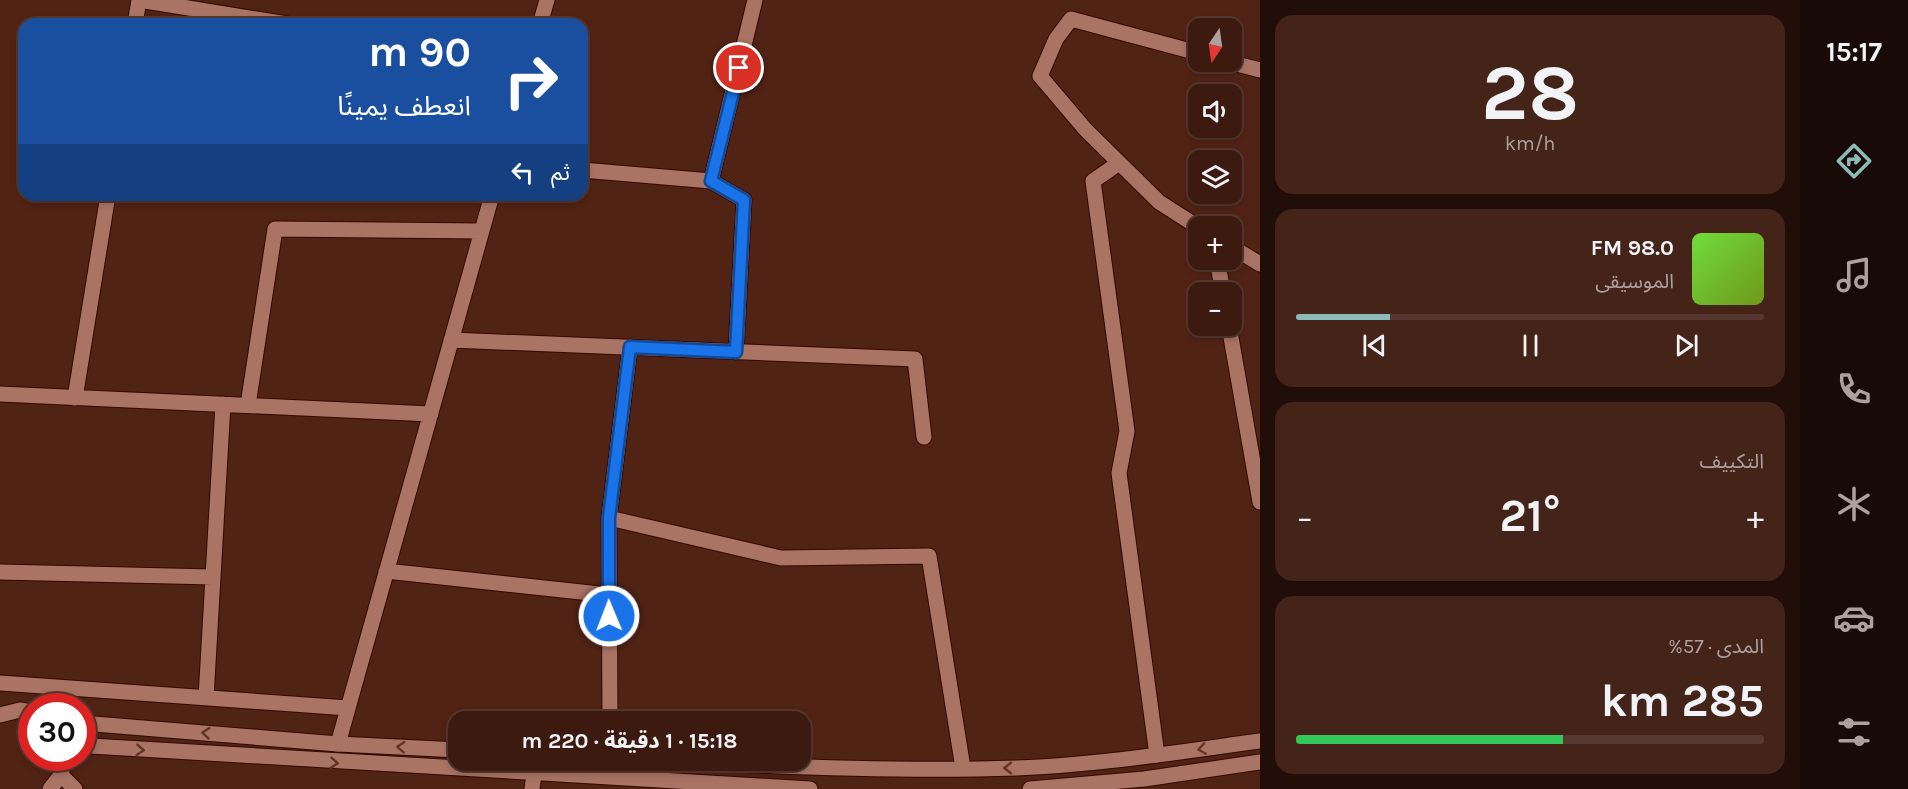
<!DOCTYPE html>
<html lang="ar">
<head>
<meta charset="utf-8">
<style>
	:root { --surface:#3d1a10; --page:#442319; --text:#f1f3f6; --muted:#ada19f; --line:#563830; --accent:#8bbbb9 }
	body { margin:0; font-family:Karla,"Noto Sans Arabic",sans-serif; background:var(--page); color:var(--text); direction:rtl; height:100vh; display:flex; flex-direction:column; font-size:22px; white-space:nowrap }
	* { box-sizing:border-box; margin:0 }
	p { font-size:20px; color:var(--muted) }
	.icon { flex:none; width:33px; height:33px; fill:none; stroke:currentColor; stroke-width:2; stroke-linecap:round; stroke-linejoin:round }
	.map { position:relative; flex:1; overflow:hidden; direction:ltr }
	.panel { display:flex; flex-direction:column; gap:15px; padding:15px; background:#220e09; width:540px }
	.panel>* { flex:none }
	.banner { position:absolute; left:18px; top:18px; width:570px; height:183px; border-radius:18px; box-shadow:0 3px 9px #0003,0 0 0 2px var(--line); direction:rtl; background:#1a4fa0; color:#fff; overflow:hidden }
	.needle { width:39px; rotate:193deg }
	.buttons { position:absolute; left:1188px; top:18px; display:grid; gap:12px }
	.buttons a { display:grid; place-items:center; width:54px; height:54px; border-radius:12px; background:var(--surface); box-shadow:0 3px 9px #0003,0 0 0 2px var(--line); font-size:30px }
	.speed { position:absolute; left:18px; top:693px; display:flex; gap:12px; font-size:30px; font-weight:700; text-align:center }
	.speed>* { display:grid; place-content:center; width:78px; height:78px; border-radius:50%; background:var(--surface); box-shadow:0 3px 9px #0003,0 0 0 2px var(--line); line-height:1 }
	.speed .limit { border:9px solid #d22; background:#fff; color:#111 }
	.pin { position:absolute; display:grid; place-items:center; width:51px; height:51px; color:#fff; margin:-26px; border:3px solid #fff; border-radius:50%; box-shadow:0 2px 6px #0007 }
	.me { position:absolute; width:66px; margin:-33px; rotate:359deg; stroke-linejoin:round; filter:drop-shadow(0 0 4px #0008) }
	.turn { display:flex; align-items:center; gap:21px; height:126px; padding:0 18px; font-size:27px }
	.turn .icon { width:78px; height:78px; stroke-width:2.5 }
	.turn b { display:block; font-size:42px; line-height:51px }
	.then { display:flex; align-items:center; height:57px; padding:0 18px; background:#0003; gap:12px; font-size:22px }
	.big { font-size:45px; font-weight:700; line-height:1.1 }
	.panel .tile { flex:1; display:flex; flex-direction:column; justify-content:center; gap:9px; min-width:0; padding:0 21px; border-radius:18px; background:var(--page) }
	.panel .dial { align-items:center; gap:0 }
	.dial b { font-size:78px; line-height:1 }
	.song { display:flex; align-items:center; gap:18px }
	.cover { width:72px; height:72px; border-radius:9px; background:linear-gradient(135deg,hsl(100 70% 55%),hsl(80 70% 35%)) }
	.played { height:6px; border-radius:3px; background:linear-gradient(90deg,var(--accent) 20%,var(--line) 20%) }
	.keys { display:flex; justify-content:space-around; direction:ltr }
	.heat { display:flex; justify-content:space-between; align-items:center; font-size:33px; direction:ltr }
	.charge { height:9px; border-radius:4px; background:linear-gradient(90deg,#34c759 57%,var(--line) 0) }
	.trip { position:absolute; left:448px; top:711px; width:363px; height:60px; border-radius:18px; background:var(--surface); box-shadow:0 3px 9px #0003,0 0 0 2px var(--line); font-weight:700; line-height:60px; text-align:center; direction:rtl }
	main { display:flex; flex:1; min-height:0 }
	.tab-bar { display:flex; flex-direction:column; width:108px; justify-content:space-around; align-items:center; background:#180a06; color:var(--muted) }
	.tab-bar .icon { width:42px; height:42px }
	.tab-bar .current { color:var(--accent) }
	.tab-bar b { font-size:27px; color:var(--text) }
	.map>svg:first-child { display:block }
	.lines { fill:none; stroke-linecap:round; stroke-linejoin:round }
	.minor-casing { stroke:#340900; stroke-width:17 }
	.tertiary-casing { stroke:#340900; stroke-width:17 }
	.minor { stroke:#a97464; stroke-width:15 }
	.tertiary { stroke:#a97464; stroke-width:15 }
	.oneway { stroke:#633426 }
	.route-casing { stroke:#114b97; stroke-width:15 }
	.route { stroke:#1a73e8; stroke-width:10 }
</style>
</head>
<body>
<main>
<nav class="tab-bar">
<b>15:17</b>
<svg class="icon current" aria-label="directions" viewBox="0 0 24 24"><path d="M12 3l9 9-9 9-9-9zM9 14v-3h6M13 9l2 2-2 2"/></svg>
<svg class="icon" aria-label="music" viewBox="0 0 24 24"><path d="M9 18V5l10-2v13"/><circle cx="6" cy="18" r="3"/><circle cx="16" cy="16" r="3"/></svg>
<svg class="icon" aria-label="phone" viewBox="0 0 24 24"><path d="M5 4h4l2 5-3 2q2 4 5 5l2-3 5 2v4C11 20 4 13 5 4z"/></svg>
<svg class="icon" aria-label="climate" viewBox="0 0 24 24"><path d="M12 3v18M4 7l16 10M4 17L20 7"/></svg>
<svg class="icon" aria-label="car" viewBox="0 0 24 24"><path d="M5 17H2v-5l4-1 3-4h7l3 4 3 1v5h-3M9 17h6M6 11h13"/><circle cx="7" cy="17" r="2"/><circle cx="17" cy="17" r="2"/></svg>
<svg class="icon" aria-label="filters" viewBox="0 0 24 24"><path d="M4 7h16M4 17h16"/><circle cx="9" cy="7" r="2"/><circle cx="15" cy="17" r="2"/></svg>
</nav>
<section class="panel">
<div class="tile dial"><b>28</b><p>km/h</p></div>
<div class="tile">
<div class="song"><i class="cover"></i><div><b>98.0 FM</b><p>الموسيقى</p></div></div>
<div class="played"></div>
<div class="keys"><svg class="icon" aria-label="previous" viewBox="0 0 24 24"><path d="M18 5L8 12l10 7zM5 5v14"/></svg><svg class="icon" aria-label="pause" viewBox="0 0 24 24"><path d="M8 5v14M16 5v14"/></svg><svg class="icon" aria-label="next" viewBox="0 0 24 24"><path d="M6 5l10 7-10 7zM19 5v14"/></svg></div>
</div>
<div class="tile"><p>التكييف</p>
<div class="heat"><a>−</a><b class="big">21°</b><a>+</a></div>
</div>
<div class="tile"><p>المدى · 57%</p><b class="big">285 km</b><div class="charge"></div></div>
</section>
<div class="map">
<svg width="1260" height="789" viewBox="0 0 1260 789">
	<rect width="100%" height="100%" fill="#512315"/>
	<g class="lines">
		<g class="minor-casing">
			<path id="minor" d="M139,0L287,24
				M135,24L139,0
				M540,24L547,0
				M1198,53L1071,19L1056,39L1040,76L1085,129L1159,202L1198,227
				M1229,62L1260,70
				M1119,163L1093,181L1127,431L1119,473L1157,755
				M582,170L711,181L755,0
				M711,181L744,200L736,352
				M1232,247L1260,264
				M1217,260L1223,292
				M1229,326L1260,502
				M451,340L915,359L924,437
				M0,394L431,414
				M75,398L108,195
				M248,405L275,229L482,231
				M609,518L630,347
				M386,571L609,595
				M0,572L213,577
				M0,683L348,708
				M206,698L223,404
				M610,722L609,518L781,558L929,556L963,768
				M338,744L492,195
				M61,775L75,789
				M532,789L534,774"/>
		</g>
		<g class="tertiary-casing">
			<path id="tertiary" d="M0,715L20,710L32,712
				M82,723L338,744L459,750
				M82,751L91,746L810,789
				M659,760C778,767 898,772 1017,768C1098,765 1179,752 1260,741
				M50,789L61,775L65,758
				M1030,789L1144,779L1260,762"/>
		</g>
		<use href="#minor" class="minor"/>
		<use href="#tertiary" class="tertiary"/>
	</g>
	<defs><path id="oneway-chevron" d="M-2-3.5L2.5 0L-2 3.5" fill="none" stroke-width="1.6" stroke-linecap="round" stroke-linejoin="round" transform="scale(1.5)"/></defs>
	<g class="oneway">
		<use href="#oneway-chevron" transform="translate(206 733) rotate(-175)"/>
		<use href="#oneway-chevron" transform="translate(401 747) rotate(-177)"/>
		<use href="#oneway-chevron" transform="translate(1202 749) rotate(172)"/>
		<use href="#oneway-chevron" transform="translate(140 750) rotate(4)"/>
		<use href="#oneway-chevron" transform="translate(334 763) rotate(4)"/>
		<use href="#oneway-chevron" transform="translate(1008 768) rotate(180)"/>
	</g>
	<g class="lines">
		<g class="route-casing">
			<path id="route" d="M609,616V518L630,347L736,352L744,200L711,181L739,68"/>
		</g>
		<use href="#route" class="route"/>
	</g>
</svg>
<div class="buttons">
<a><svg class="needle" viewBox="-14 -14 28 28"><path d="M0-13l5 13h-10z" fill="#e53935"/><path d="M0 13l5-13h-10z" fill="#ada19f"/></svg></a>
<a><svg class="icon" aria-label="sound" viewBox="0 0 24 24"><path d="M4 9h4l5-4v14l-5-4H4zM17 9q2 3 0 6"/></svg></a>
<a><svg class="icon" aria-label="layers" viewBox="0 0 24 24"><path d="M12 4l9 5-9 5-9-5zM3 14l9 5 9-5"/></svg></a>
<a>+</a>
<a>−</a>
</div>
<div class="speed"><div class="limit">30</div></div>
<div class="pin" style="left:739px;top:68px;background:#d93025"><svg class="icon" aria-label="arrive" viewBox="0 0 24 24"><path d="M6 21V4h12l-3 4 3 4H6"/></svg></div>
<svg class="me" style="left:609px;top:616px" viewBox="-20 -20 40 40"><circle r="17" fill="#1a73e8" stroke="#fff" stroke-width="3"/><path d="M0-11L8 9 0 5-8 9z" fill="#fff"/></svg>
<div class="trip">15:18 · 1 دقيقة · 220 m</div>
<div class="banner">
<div class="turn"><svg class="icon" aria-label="right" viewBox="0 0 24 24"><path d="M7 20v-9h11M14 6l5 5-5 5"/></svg><div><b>90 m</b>انعطف يمينًا</div></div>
<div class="then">ثم<svg class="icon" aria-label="left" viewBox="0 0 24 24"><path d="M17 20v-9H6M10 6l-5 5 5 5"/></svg></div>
</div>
</div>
</main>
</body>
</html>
